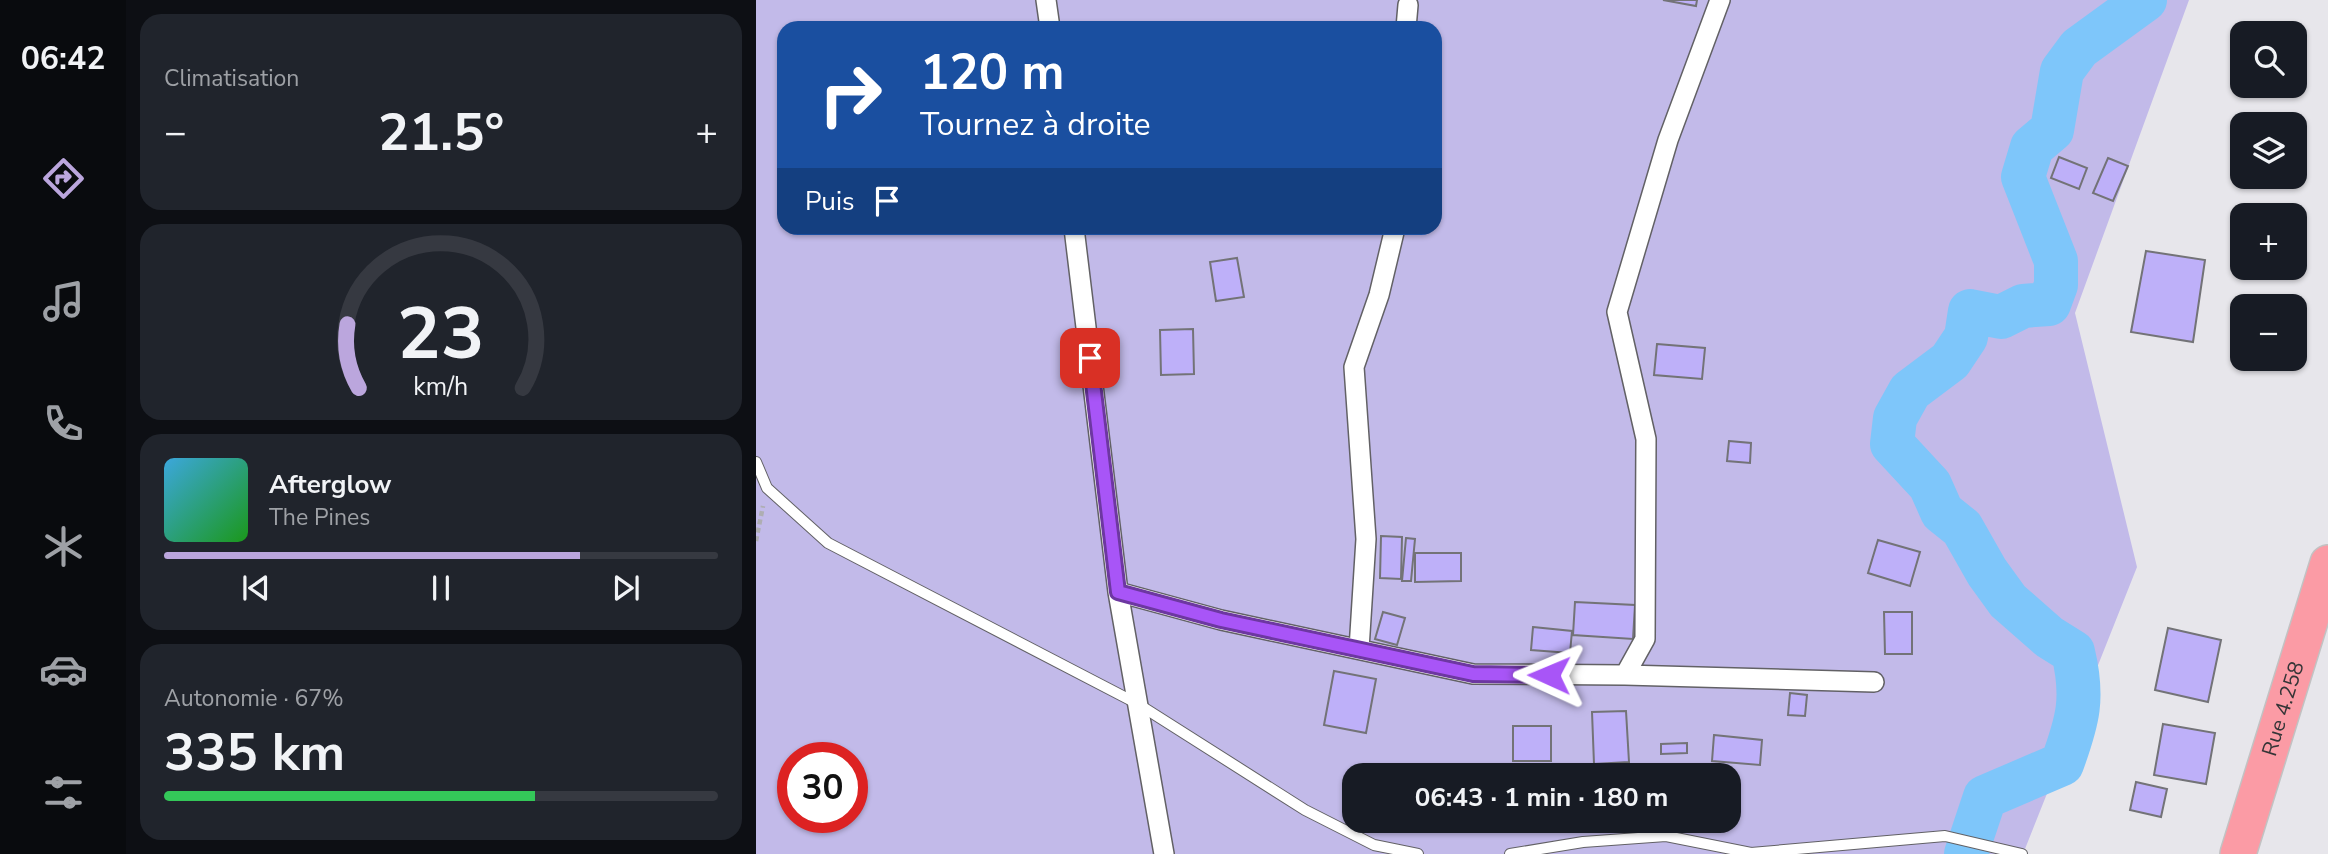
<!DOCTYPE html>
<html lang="fr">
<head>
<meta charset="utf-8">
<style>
	:root { --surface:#171b24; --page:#20242c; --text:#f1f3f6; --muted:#9ea1a6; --line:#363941; --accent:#bba6dd }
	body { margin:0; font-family:"Nunito Sans",sans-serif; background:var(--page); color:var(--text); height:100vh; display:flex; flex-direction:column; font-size:26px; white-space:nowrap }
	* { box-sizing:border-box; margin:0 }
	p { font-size:23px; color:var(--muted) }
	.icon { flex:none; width:38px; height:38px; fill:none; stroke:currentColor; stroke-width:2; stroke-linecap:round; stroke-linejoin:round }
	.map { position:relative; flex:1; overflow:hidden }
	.sheet { display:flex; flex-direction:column; gap:14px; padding:14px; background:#0d0f14; width:630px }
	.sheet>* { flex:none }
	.top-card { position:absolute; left:21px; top:21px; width:665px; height:214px; border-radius:21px; box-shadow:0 2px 5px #0004; background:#1a4fa0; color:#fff; overflow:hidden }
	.tools { position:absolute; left:1474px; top:21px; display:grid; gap:14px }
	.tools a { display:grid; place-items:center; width:77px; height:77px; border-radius:14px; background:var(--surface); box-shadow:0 2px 5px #0004; font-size:35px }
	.speed { position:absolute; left:21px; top:742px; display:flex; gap:14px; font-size:35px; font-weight:700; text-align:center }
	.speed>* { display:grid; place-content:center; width:91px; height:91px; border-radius:50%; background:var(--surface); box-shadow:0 2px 5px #0004; line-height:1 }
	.speed .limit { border:10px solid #d22; background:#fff; color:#111 }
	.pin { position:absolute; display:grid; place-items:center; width:60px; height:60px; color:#fff; margin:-30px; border-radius:14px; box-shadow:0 4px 10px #0006 }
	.me { position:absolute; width:77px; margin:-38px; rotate:271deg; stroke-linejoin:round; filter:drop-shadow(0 0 5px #0008) }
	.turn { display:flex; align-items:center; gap:24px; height:147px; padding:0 28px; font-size:32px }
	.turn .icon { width:91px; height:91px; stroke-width:2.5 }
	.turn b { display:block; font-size:49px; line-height:60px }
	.then { display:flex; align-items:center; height:66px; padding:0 28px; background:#0003; gap:14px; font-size:26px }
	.big { font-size:52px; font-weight:700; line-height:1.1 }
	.sheet .card { flex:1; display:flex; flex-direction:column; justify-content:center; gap:10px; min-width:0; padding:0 24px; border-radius:21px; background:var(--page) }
	.sheet .dial { align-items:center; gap:0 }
	.dial svg { height:182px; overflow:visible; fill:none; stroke:var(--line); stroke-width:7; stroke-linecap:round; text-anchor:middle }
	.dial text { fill:var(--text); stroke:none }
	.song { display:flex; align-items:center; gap:21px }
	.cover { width:84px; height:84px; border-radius:10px; background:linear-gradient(135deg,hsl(200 70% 55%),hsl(120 70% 35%)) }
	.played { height:7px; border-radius:4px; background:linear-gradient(90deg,var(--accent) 75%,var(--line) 75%) }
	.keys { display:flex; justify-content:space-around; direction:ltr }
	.heat { display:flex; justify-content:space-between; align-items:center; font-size:38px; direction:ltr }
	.charge { height:10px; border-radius:5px; background:linear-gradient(90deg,#34c759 67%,var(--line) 0) }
	.trip { position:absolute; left:586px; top:763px; width:399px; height:70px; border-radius:21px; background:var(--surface); box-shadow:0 2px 5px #0004; font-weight:700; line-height:70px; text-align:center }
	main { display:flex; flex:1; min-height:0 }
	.dock { display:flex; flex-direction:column; width:126px; justify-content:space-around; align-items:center; background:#090b0e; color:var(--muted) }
	.dock .icon { width:49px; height:49px }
	.dock .active { color:var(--accent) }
	.dock b { font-size:32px; color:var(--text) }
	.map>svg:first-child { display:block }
	.green { fill:#c2bae9; fill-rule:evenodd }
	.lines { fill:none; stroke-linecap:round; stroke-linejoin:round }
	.river { stroke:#7ec6fa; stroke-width:44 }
	.building { fill:#beb0f9; stroke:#737377; stroke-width:2 }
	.lane-casing { stroke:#626165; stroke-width:12 }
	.street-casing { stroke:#626165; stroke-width:22 }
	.highway-casing { stroke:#c2c2c3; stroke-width:38 }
	.path { stroke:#aeaeb2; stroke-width:4.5; stroke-dasharray:5 3.5; stroke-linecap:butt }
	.lane { stroke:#fff; stroke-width:10 }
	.street { stroke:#fff; stroke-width:19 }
	.highway { stroke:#fb9ba5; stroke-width:35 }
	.route-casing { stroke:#6d37a1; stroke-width:18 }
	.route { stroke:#a855f7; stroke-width:12 }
	.labels { text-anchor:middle; stroke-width:6; stroke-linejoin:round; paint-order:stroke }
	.street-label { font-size:21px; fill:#353537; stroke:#fff }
</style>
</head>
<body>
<main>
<nav class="dock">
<b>06:42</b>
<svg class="icon active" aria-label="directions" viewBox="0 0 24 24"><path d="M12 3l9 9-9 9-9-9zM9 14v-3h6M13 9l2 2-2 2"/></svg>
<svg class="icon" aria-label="music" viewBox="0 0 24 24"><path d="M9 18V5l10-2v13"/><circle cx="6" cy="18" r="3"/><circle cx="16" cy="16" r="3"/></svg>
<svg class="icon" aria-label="phone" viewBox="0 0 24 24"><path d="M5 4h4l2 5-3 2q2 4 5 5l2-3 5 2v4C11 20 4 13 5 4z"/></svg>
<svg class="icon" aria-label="climate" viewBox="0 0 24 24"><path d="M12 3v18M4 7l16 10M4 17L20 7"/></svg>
<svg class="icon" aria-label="car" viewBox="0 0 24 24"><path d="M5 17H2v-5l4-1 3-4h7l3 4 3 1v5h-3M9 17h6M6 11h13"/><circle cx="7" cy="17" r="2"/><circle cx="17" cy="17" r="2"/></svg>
<svg class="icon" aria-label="filters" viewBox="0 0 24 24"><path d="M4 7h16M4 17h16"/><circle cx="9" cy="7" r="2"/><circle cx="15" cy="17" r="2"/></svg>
</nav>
<section class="sheet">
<div class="card"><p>Climatisation</p>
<div class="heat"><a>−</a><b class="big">21.5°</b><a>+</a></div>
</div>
<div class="card dial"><svg viewBox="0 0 100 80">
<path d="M14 69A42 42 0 1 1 86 69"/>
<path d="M14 69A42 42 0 0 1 9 41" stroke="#bba6dd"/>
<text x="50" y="56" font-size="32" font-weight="700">23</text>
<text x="50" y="72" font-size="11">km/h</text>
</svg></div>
<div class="card">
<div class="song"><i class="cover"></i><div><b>Afterglow</b><p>The Pines</p></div></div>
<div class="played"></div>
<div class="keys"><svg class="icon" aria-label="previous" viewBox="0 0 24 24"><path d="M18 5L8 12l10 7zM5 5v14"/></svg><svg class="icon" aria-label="pause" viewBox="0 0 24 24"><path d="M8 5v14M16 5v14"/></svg><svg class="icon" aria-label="next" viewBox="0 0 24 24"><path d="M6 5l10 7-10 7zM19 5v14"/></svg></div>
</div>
<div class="card"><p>Autonomie · 67%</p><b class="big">335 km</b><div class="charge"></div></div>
</section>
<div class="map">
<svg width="1572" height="854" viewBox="0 0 1572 854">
	<rect width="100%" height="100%" fill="#e7e6eb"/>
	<path class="green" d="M0,0H1433L1319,313L1381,567L1267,854H0ZM28,28H679V228H28ZM37,758H96V817H37ZM598,775H973V821H598Z"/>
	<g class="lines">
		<path class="river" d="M1210,854L1229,797L1306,764C1322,720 1328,698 1317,652L1293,637L1252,601L1231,572L1206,528L1186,512L1174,485L1136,444L1139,418L1154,391L1194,361L1210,337L1214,311L1245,317L1267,306L1293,304L1300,285V261L1267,177L1276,147L1296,130L1306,71L1323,48L1389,0"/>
	</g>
	<path class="building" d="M907,0H941L940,6Z
		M1303,157L1331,168L1323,189L1295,178Z
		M1352,158L1372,166L1357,201L1337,193Z
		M1390,251L1449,260L1437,342L1375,332Z
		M481,258L488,297L460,301L454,262Z
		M437,329L438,374L405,375L404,330Z
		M901,344L949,348L946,379L898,375Z
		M973,441L995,443L994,463L971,461Z
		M625,536L646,537L645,579L624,578Z
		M650,538L659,539L655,581H646Z
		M1122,540L1164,552L1154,586L1112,573Z
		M659,553H705V581L659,582Z
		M819,602L879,605L877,639L817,635Z
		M627,612L649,618L641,645L619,639Z
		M1128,612H1156V654H1129Z
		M777,627L816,631L814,653L775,650Z
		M1412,628L1465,640L1452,702L1399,690Z
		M578,671L620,679L610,733L568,725Z
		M1034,693L1051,695L1049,716L1032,715Z
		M870,711L873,762L838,764L836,712Z
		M1407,724L1459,733L1450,784L1398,775Z
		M757,726H795V761H757Z
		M958,735L1006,740L1004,765L956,761Z
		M931,743V753L905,754V744Z
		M1380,782L1411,789L1405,817L1374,810Z"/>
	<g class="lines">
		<g class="lane-casing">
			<path id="lane" d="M0,462L11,488L72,543L382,704L549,810L618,845L662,854
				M754,854L827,842L910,836L995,853L1189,836L1266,854"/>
		</g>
		<g class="street-casing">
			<path id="street" d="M290,0L294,28
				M650,28L652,5
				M318,228L362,592L408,854
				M362,592L465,620L717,674L869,675L889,639L890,439L861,312L912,140L964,0
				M603,649L610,539L598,367L623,295L639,228
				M869,675L1118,682"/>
		</g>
		<g class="highway-casing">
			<g id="highway">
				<path id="s1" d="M1482,854L1572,563"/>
			</g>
		</g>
		<path class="path" d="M0,541L7,506"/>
		<use href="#lane" class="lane"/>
		<use href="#street" class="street"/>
		<use href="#highway" class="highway"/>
	</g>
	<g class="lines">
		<g class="route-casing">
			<path id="route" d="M334,358L362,592L465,620L717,674L793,675"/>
		</g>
		<use href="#route" class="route"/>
	</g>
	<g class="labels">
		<g class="street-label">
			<text dy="7" stroke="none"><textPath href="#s1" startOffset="152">Rue 4.258</textPath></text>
		</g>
	</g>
</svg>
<div class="tools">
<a><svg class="icon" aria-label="search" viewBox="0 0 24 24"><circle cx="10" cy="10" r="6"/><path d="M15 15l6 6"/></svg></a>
<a><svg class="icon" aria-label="layers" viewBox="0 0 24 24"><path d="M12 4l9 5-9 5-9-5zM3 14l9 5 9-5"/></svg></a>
<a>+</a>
<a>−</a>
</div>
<div class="speed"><div class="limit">30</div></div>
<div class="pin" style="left:334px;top:358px;background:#d93025"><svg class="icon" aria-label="arrive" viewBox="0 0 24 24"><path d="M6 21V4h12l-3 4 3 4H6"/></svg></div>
<svg class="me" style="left:793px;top:675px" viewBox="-20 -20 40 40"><path d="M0-17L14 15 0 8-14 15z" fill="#a855f7" stroke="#fff" stroke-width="4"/></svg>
<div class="trip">06:43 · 1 min · 180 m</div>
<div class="top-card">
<div class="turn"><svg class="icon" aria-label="right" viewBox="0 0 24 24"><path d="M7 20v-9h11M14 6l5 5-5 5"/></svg><div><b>120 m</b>Tournez à droite</div></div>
<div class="then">Puis<svg class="icon" aria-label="arrive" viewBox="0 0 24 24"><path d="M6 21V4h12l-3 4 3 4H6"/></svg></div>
</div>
</div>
</main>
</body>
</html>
